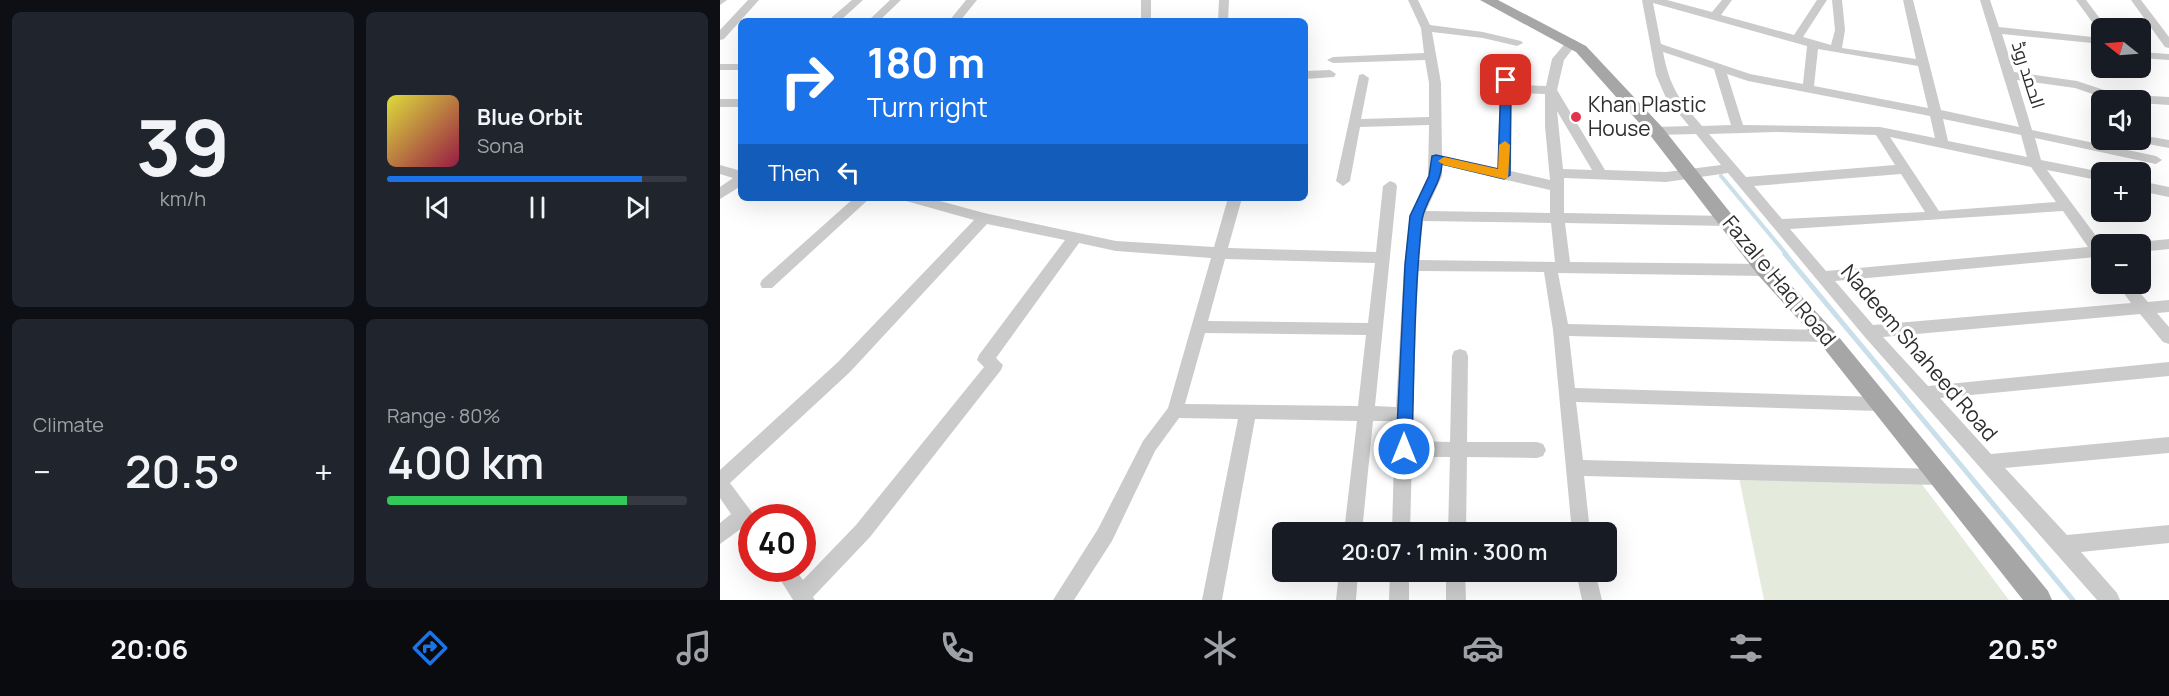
<!DOCTYPE html>
<html lang="en">
<head>
<meta charset="utf-8">
<style>
	:root { --surface:#171b24; --page:#20242c; --text:#f1f3f6; --muted:#9ea1a6; --line:#363941; --accent:#1a73e8 }
	body { margin:0; font-family:Manrope,Cairo,sans-serif; background:var(--page); color:var(--text); height:100vh; display:flex; flex-direction:column; font-size:22px; white-space:nowrap }
	* { box-sizing:border-box; margin:0 }
	p { font-size:20px; color:var(--muted) }
	.icon { flex:none; width:33px; height:33px; fill:none; stroke:currentColor; stroke-width:2; stroke-linecap:round; stroke-linejoin:round }
	.map { position:relative; flex:1; overflow:hidden }
	.details { display:flex; flex-direction:column; gap:12px; padding:12px; background:#0d0f14; width:720px }
	.details>* { flex:none }
	.banner { position:absolute; left:18px; top:18px; width:570px; height:183px; border-radius:9px; box-shadow:0 6px 24px #0002; background:#1a73e8; color:#fff; overflow:hidden }
	.needle { width:39px; rotate:287deg }
	.buttons { position:absolute; left:1371px; top:18px; display:grid; gap:12px }
	.buttons a { display:grid; place-items:center; width:60px; height:60px; border-radius:9px; background:var(--surface); box-shadow:0 6px 24px #0002; font-size:30px }
	.speed { position:absolute; left:18px; top:504px; display:flex; gap:12px; font-size:30px; font-weight:700; text-align:center }
	.speed>* { display:grid; place-content:center; width:78px; height:78px; border-radius:50%; background:var(--surface); box-shadow:0 6px 24px #0002; line-height:1 }
	.speed .limit { border:9px solid #d22; background:#fff; color:#111 }
	.pin { position:absolute; display:grid; place-items:center; width:51px; height:51px; color:#fff; margin:-26px; border-radius:12px; box-shadow:0 3px 9px #0006 }
	.me { position:absolute; width:66px; margin:-33px; rotate:0deg; stroke-linejoin:round; filter:drop-shadow(0 0 4px #0008) }
	.turn { display:flex; align-items:center; gap:21px; height:126px; padding:0 30px; font-size:27px }
	.turn .icon { width:78px; height:78px; stroke-width:2.5 }
	.turn b { display:block; font-size:42px; line-height:51px }
	.then { display:flex; align-items:center; height:57px; padding:0 30px; background:#0003; gap:12px; font-size:22px }
	.big { font-size:45px; font-weight:600; line-height:1.1 }
	.details .tile { flex:1; display:flex; flex-direction:column; justify-content:center; gap:9px; min-width:0; padding:0 21px; border-radius:9px; background:var(--page) }
	.details .dial { align-items:center; gap:0 }
	.dial b { font-size:78px; line-height:1 }
	.song { display:flex; align-items:center; gap:18px }
	.cover { width:72px; height:72px; border-radius:9px; background:linear-gradient(135deg,hsl(60 70% 55%),hsl(340 70% 35%)) }
	.played { height:6px; border-radius:3px; background:linear-gradient(90deg,var(--accent) 85%,var(--line) 85%) }
	.keys { display:flex; justify-content:space-around; direction:ltr }
	.heat { display:flex; justify-content:space-between; align-items:center; font-size:33px; direction:ltr }
	.charge { height:9px; border-radius:4px; background:linear-gradient(90deg,#34c759 80%,var(--line) 0) }
	.details .tiles { flex:1; display:grid; gap:12px; grid-template-columns:repeat(2,1fr) }
	.trip { position:absolute; left:552px; top:522px; width:345px; height:60px; border-radius:9px; background:var(--surface); box-shadow:0 6px 24px #0002; font-weight:600; line-height:60px; text-align:center }
	.menu { display:flex; height:96px; justify-content:space-around; align-items:center; background:#090b0e; color:var(--muted) }
	.menu .icon { width:42px; height:42px }
	.menu .selected { color:var(--accent) }
	.menu b { font-size:27px; color:var(--text) }
	main { display:flex; flex:1; min-height:0 }
	.map>svg:first-child { display:block }
	.green { fill:#e5ebdc }
	.lines { fill:none; stroke-linecap:round; stroke-linejoin:round }
	.stream-far1 { stroke:#c9dfea; stroke-width:4 }
	.stream { stroke:#c9dfea; stroke-width:5 }
	.minor { fill:#cbcbcb; fill-rule:evenodd }
	.major { fill:#a6a6a6; fill-rule:evenodd }
	.route { fill:#1a73e8; stroke:#114b97; stroke-width:1.5 }
	.slow { fill:#f59e0b }
	.poi-dot { fill:#e0354c; stroke:#fff; stroke-width:2 }
	.labels { text-anchor:middle; stroke-width:6; stroke-linejoin:round; paint-order:stroke }
	.far-street-label { font-size:18px; fill:#2e2e2e; stroke:#fff }
	.poi-label { font-size:21px; fill:#2e2e2e; stroke:#fff; text-anchor:start }
	.street-label { font-size:21px; fill:#2e2e2e; stroke:#fff }
</style>
</head>
<body>
<main>
<section class="details">
<div class="tiles">
<div class="tile dial"><b>39</b><p>km/h</p></div>
<div class="tile">
<div class="song"><i class="cover"></i><div><b>Blue Orbit</b><p>Sona</p></div></div>
<div class="played"></div>
<div class="keys"><svg class="icon" aria-label="previous" viewBox="0 0 24 24"><path d="M18 5L8 12l10 7zM5 5v14"/></svg><svg class="icon" aria-label="pause" viewBox="0 0 24 24"><path d="M8 5v14M16 5v14"/></svg><svg class="icon" aria-label="next" viewBox="0 0 24 24"><path d="M6 5l10 7-10 7zM19 5v14"/></svg></div>
</div>
<div class="tile"><p>Climate</p>
<div class="heat"><a>−</a><b class="big">20.5°</b><a>+</a></div>
</div>
<div class="tile"><p>Range · 80%</p><b class="big">400 km</b><div class="charge"></div></div>
</div>
</section>
<div class="map">
<svg width="1449" height="600" viewBox="0 0 1449 600">
	<rect width="100%" height="100%" fill="#fff"/>
	<path class="green" d="M1018,473L1201,483L1289,600H1044Z"/>
	<g class="lines">
		<path class="stream-far1" d="M1001,176L1067,255"/>
		<path class="stream" d="M1065,254L1353,600"/>
		<path class="minor" d="M0,0H7L0,5Z
			M28,0H39L4,39L0,40V30Z
			M132,0H143L120,21H112V17Z
			M170,0H181L159,21H148Z
			M246,0H257L240,21H229Z
			M421,0H431V21H421Z
			M499,0H509L508,21H498Z
			M688,0H698L710,25L763,32L801,41L803,43L797,46L763,38L712,32L721,83L722,156L778,168L780,80L786,76L792,80V85L826,86L832,59L848,40L852,39L858,42L844,60L837,90L885,170L946,172L1001,165L976,134L936,135L930,131L936,127L969,126L946,98L936,75L922,0H947L992,12L1002,0H1012L1001,15L1074,35L1097,0H1107L1083,37L1111,45L1115,30L1112,0H1122L1125,30L1122,48L1196,59L1183,0H1193L1221,110L1299,127L1260,0H1270L1279,27L1382,38V44L1282,34L1294,72L1357,81L1396,94L1449,97V105L1420,103V100H1390L1355,88L1297,80L1312,130L1436,156L1442,160L1436,164L1315,138L1321,160L1382,172V181L1327,170L1382,244V260L1376,257L1115,281L1153,325L1411,303L1397,284H1412L1428,302L1449,300V312L1437,313L1449,327V344L1443,342L1420,314L1163,337L1208,386L1449,362V376L1220,398L1271,454L1449,437V453L1285,468L1347,535L1449,525V543L1361,552L1397,593L1400,600H1377L1144,336L1008,173L946,182L844,178V213L1008,216L1015,221L1008,226L845,223L850,262L1045,264L1050,266L1052,270L1050,274L1045,276L838,273L848,324L1106,330L1111,332L1114,336L1111,340L1106,342L849,336L855,388L1159,397L1165,399L1167,404L1165,409L1159,411L856,402L863,460L1219,469L1225,471L1228,477L1225,483L1219,485L864,476L870,532H852L833,330L824,272L698,271L692,441L730,442L732,356L734,351L740,349L746,351L748,356L747,442H817L823,444L826,450L823,456L817,458L747,457L746,532H728L730,457H692L690,532H672L675,421H653L642,532H624L637,421L535,419L502,600H482L518,419L459,418L435,451L392,541L354,600H333L378,529L423,441L448,408L491,258L396,251L359,243L276,358L283,365L281,370L150,537L93,597L95,600H73L53,568H74L83,580L136,525L264,367L257,360L259,355L345,240L267,224L130,372L10,483L36,518H32V536L22,528L0,544V523L11,514L0,498V470L118,362L254,220L186,201L184,198H209L264,213L396,241L494,247L508,198H522L508,248L656,252L663,186L670,181L675,183L677,186L655,406L676,407L684,265L690,216L708,176L709,125L640,127L630,181L623,186L616,181L639,75L643,74L649,78L641,119L709,117V83L705,60L613,63L607,60L613,57L704,53L701,28ZM933,3L1087,46L1083,84L1030,74L941,44ZM1098,49L1198,66L1208,108L1094,86ZM943,52L994,69L1011,125L982,126C959,99 950,88 943,52ZM1007,74L1028,81L1210,116L1215,138L1160,127L1023,125ZM792,93L825,94V126L830,180L791,171ZM837,111L872,170L843,169ZM1223,119L1301,135L1307,157L1228,141ZM1056,132L1156,135L1175,165L1026,177L989,134ZM1170,137L1311,167L1336,202L1219,211ZM722,165L830,190V213L706,211L722,176ZM1181,174L1205,212L1062,219L1034,186ZM1343,211L1368,247L1106,271L1070,229ZM703,221L831,223L835,262L699,260ZM505,259L655,263L648,323L488,321ZM485,333L646,335L638,406L465,404Z
			M1356,0H1366L1387,28L1378,30Z
			M1411,0H1421L1449,37V48L1445,47Z
			M1420,52L1449,54V60L1420,58Z
			M0,64H21V70H0Z
			M610,70L616,74L614,77L585,79V71Z
			M0,99H21V107H0Z
			M1420,135L1449,140V148L1418,142L1416,140H1420Z
			M0,165L21,171V186L0,199V187L13,178L0,174Z
			M1420,181L1449,187V197L1420,191Z
			M134,198H150L52,288H42L40,284L42,280Z
			M1449,239V249L1420,252V244H1414L1420,242Z
			M619,572H638L636,600H616Z
			M670,572H689V600H669Z
			M726,572H745L746,600H726Z
			M856,572H875L882,600H862Z"/>
		<path class="major" d="M760,0H778L866,46L942,127L1052,265L1113,330L1328,591L1332,600H1303L1099,342L1038,275L930,135L856,52Z"/>
	</g>
	<path class="route" d="M786,76L791,80L790,175L784,179L722,164C721,185 705,200 702,220C694,296 694,373 692,449L689,454L684,456L678,454L676,449L685,265L690,216L709,176L712,156L716,155L778,169L781,80Z"/>
	<path class="slow" d="M785,141L790,145L788,178L784,179L724,165L718,161L724,157L778,169L779,145Z"/>
	<circle class="poi-dot" cx="856" cy="117" r="6"/>
	<g class="labels">
		<g class="far-street-label">
			<text transform="translate(1308 75) rotate(72)" y="6">الحمد روڈ</text>
		</g>
		<g class="poi-label">
			<text x="868" y="112">Khan Plastic<tspan x="868" dy="24">House</tspan></text>
		</g>
		<g class="street-label">
			<text transform="translate(1059 281) rotate(50)" y="7">Fazal e Haq Road</text>
			<text transform="translate(1199 353) rotate(49)" y="7">Nadeem Shaheed Road</text>
		</g>
	</g>
</svg>
<div class="buttons">
<a><svg class="needle" viewBox="-14 -14 28 28"><path d="M0-13l5 13h-10z" fill="#e53935"/><path d="M0 13l5-13h-10z" fill="#9ea1a6"/></svg></a>
<a><svg class="icon" aria-label="sound" viewBox="0 0 24 24"><path d="M4 9h4l5-4v14l-5-4H4zM17 9q2 3 0 6"/></svg></a>
<a>+</a>
<a>−</a>
</div>
<div class="speed"><div class="limit">40</div></div>
<div class="pin" style="left:786px;top:80px;background:#d93025"><svg class="icon" aria-label="arrive" viewBox="0 0 24 24"><path d="M6 21V4h12l-3 4 3 4H6"/></svg></div>
<svg class="me" style="left:684px;top:449px" viewBox="-20 -20 40 40"><circle r="17" fill="#1a73e8" stroke="#fff" stroke-width="3"/><path d="M0-11L8 9 0 5-8 9z" fill="#fff"/></svg>
<div class="trip">20:07 · 1 min · 300 m</div>
<div class="banner">
<div class="turn"><svg class="icon" aria-label="right" viewBox="0 0 24 24"><path d="M7 20v-9h11M14 6l5 5-5 5"/></svg><div><b>180 m</b>Turn right</div></div>
<div class="then">Then<svg class="icon" aria-label="left" viewBox="0 0 24 24"><path d="M17 20v-9H6M10 6l-5 5 5 5"/></svg></div>
</div>
</div>
</main>
<nav class="menu">
<b>20:06</b>
<svg class="icon selected" aria-label="directions" viewBox="0 0 24 24"><path d="M12 3l9 9-9 9-9-9zM9 14v-3h6M13 9l2 2-2 2"/></svg>
<svg class="icon" aria-label="music" viewBox="0 0 24 24"><path d="M9 18V5l10-2v13"/><circle cx="6" cy="18" r="3"/><circle cx="16" cy="16" r="3"/></svg>
<svg class="icon" aria-label="phone" viewBox="0 0 24 24"><path d="M5 4h4l2 5-3 2q2 4 5 5l2-3 5 2v4C11 20 4 13 5 4z"/></svg>
<svg class="icon" aria-label="climate" viewBox="0 0 24 24"><path d="M12 3v18M4 7l16 10M4 17L20 7"/></svg>
<svg class="icon" aria-label="car" viewBox="0 0 24 24"><path d="M5 17H2v-5l4-1 3-4h7l3 4 3 1v5h-3M9 17h6M6 11h13"/><circle cx="7" cy="17" r="2"/><circle cx="17" cy="17" r="2"/></svg>
<svg class="icon" aria-label="filters" viewBox="0 0 24 24"><path d="M4 7h16M4 17h16"/><circle cx="9" cy="7" r="2"/><circle cx="15" cy="17" r="2"/></svg>
<b>20.5°</b>
</nav>
</body>
</html>
